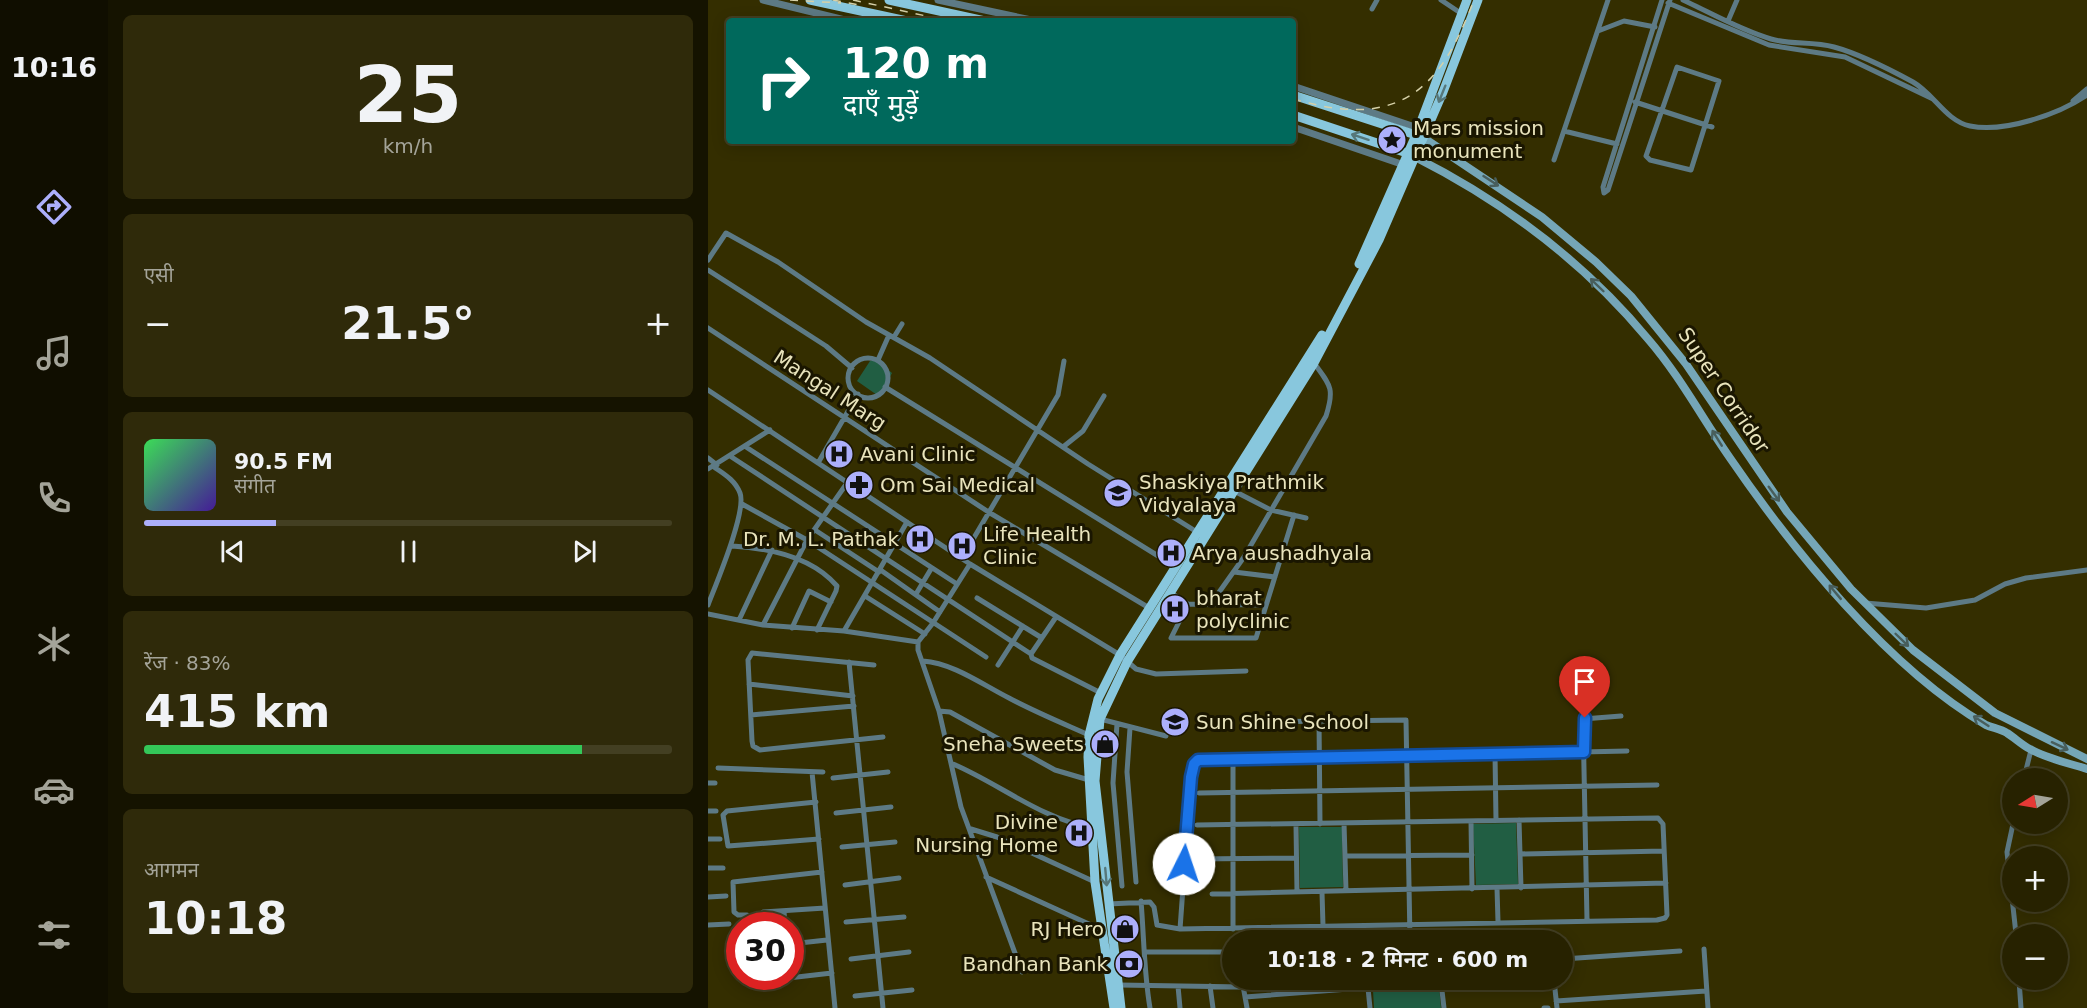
<!DOCTYPE html>
<html lang="hi">
<head>
<meta charset="utf-8">
<style>
	:root { --surface:#272200; --page:#2f2a0a; --text:#f1f3f6; --muted:#a4a499; --line:#433f22; --accent:#acaffb }
	body { margin:0; font-family:"DejaVu Sans","Noto Sans Devanagari",sans-serif; background:var(--page); color:var(--text); height:100vh; display:flex; flex-direction:column; font-size:22px; white-space:nowrap }
	* { box-sizing:border-box; margin:0 }
	p { font-size:20px; color:var(--muted) }
	.icon { flex:none; width:33px; height:33px; fill:none; stroke:currentColor; stroke-width:2; stroke-linecap:round; stroke-linejoin:round }
	.map { position:relative; flex:1; overflow:hidden }
	.details { display:flex; flex-direction:column; gap:15px; padding:15px; background:#151300; width:600px }
	.details>* { flex:none }
	.top-card { position:absolute; left:18px; top:18px; width:570px; height:126px; border-radius:6px; box-shadow:0 3px 15px #0003,0 0 0 2px var(--line); background:#00695c; color:#fff; overflow:hidden }
	.needle { width:39px; rotate:259deg }
	.controls { position:absolute; left:1294px; top:768px; display:grid; gap:12px }
	.controls a { display:grid; place-items:center; width:66px; height:66px; border-radius:50%; background:var(--surface); box-shadow:0 3px 15px #0003,0 0 0 2px var(--line); font-size:30px }
	.speed { position:absolute; left:18px; top:912px; display:flex; gap:12px; font-size:30px; font-weight:700; text-align:center }
	.speed>* { display:grid; place-content:center; width:78px; height:78px; border-radius:50%; background:var(--surface); box-shadow:0 3px 15px #0003,0 0 0 2px var(--line); line-height:1 }
	.speed .limit { border:9px solid #d22; background:#fff; color:#111 }
	.pin { position:absolute; display:grid; place-items:center; width:51px; height:51px; color:#fff; margin:-62px -26px; border-radius:50% 50% 50% 0; rotate:-45deg; box-shadow:0 0 6px #0007 }
	.pin .icon { rotate:45deg }
	.me { position:absolute; width:66px; margin:-33px; rotate:4deg; stroke-linejoin:round; filter:drop-shadow(0 0 4px #0008) }
	.turn { display:flex; align-items:center; gap:21px; height:126px; padding:0 18px; font-size:27px }
	.turn .icon { width:78px; height:78px; stroke-width:2.5 }
	.turn b { display:block; font-size:42px; line-height:51px }
	.big { font-size:45px; font-weight:600; line-height:1.1 }
	.details .widget { flex:1; display:flex; flex-direction:column; justify-content:center; gap:9px; min-width:0; padding:0 21px; border-radius:9px; background:var(--page) }
	.details .dial { align-items:center; gap:0 }
	.dial b { font-size:78px; line-height:1 }
	.song { display:flex; align-items:center; gap:18px }
	.cover { width:72px; height:72px; border-radius:9px; background:linear-gradient(135deg,hsl(130 70% 55%),hsl(260 70% 35%)) }
	.played { height:6px; border-radius:3px; background:linear-gradient(90deg,var(--accent) 25%,var(--line) 25%) }
	.keys { display:flex; justify-content:space-around; direction:ltr }
	.heat { display:flex; justify-content:space-between; align-items:center; font-size:33px; direction:ltr }
	.charge { height:9px; border-radius:4px; background:linear-gradient(90deg,#34c759 83%,var(--line) 0) }
	.trip { position:absolute; left:514px; top:930px; width:351px; height:60px; border-radius:30px; background:var(--surface); box-shadow:0 3px 15px #0003,0 0 0 2px var(--line); font-weight:600; line-height:60px; text-align:center }
	main { display:flex; flex:1; min-height:0 }
	.menu { display:flex; flex-direction:column; width:108px; justify-content:space-around; align-items:center; background:#100e00; color:var(--muted) }
	.menu .icon { width:42px; height:42px }
	.menu .active { color:var(--accent) }
	.menu b { font-size:27px; color:var(--text) }
	.map>svg:first-child { display:block }
	.green { fill:#215e43 }
	.lines { fill:none; stroke-linecap:round; stroke-linejoin:round }
	.minor { stroke:#5d7a85; stroke-width:5 }
	.tertiary { stroke:#5d7a85; stroke-width:7 }
	.secondary { stroke:#75a6b7; stroke-width:8 }
	.primary { stroke:#88c7dd; stroke-width:9 }
	.rail { stroke:#d6d1a8; stroke-width:1.5; stroke-dasharray:8 8; stroke-linecap:butt }
	.oneway { stroke:#56777a }
	.oneway2 { stroke:#485e5c }
	.route-casing { stroke:#114b97; stroke-width:15 }
	.route { stroke:#1a73e8; stroke-width:10 }
	.labels { text-anchor:middle; stroke-width:6; stroke-linejoin:round; paint-order:stroke }
	.poi-label { font-size:20px; fill:#e9e4bc; stroke:#1a1600; text-anchor:start }
	.street-label { font-size:20px; fill:#e9e4bc; stroke:#1a1600 }
</style>
</head>
<body>
<main>
<nav class="menu">
<b>10:16</b>
<svg class="icon active" aria-label="directions" viewBox="0 0 24 24"><path d="M12 3l9 9-9 9-9-9zM9 14v-3h6M13 9l2 2-2 2"/></svg>
<svg class="icon" aria-label="music" viewBox="0 0 24 24"><path d="M9 18V5l10-2v13"/><circle cx="6" cy="18" r="3"/><circle cx="16" cy="16" r="3"/></svg>
<svg class="icon" aria-label="phone" viewBox="0 0 24 24"><path d="M5 4h4l2 5-3 2q2 4 5 5l2-3 5 2v4C11 20 4 13 5 4z"/></svg>
<svg class="icon" aria-label="climate" viewBox="0 0 24 24"><path d="M12 3v18M4 7l16 10M4 17L20 7"/></svg>
<svg class="icon" aria-label="car" viewBox="0 0 24 24"><path d="M5 17H2v-5l4-1 3-4h7l3 4 3 1v5h-3M9 17h6M6 11h13"/><circle cx="7" cy="17" r="2"/><circle cx="17" cy="17" r="2"/></svg>
<svg class="icon" aria-label="filters" viewBox="0 0 24 24"><path d="M4 7h16M4 17h16"/><circle cx="9" cy="7" r="2"/><circle cx="15" cy="17" r="2"/></svg>
</nav>
<section class="details">
<div class="widget dial"><b>25</b><p>km/h</p></div>
<div class="widget"><p>एसी</p>
<div class="heat"><a>−</a><b class="big">21.5°</b><a>+</a></div>
</div>
<div class="widget">
<div class="song"><i class="cover"></i><div><b>90.5 FM</b><p>संगीत</p></div></div>
<div class="played"></div>
<div class="keys"><svg class="icon" aria-label="previous" viewBox="0 0 24 24"><path d="M18 5L8 12l10 7zM5 5v14"/></svg><svg class="icon" aria-label="pause" viewBox="0 0 24 24"><path d="M8 5v14M16 5v14"/></svg><svg class="icon" aria-label="next" viewBox="0 0 24 24"><path d="M6 5l10 7-10 7zM19 5v14"/></svg></div>
</div>
<div class="widget"><p>रेंज · 83%</p><b class="big">415 km</b><div class="charge"></div></div>
<div class="widget"><p>आगमन</p><b class="big">10:18</b></div>
</section>
<div class="map">
<svg width="1379" height="1008" viewBox="0 0 1379 1008">
	<rect width="100%" height="100%" fill="#342e00"/>
	<path class="green" d="M167,359L184,373L173,394L169,395L149,381L162,361Z
		M808,823L810,884L768,885L765,824Z
		M591,827H634L635,887L592,888Z
		M731,985L733,1008H666L665,990Z"/>
	<g class="lines">
		<path class="minor" d="M733,0L754,14
			M954,0L895,187L896,193L900,190L962,0
			M975,0C1003,13 1032,30 1063,39C1083,45 1105,41 1126,47C1152,54 1181,69 1205,82C1226,94 1238,121 1262,126C1297,133 1351,114 1379,95
			M960,3L1061,45L1137,57L1225,99
			M664,9L669,0
			M1020,21L1029,0
			M890,31L916,21L947,27
			M969,67L1011,81L983,170L942,160L938,156Z
			M1365,101L1379,89
			M927,102L1004,127
			M856,131L909,144
			M846,160L900,0
			M0,260L18,233L70,262L158,322L222,358L380,464L489,532
			M0,270L118,346L144,368
			M0,328L282,513L443,609
			M186,337L194,324
			M140 378a20 20 0 1 1 40 0a20 20 0 1 1-40 0Z
			M170,360L181,335
			M177,387L468,567
			M0,390L262,564L412,655L428,669L448,674L538,671
			M38,447L249,584
			M355,447L375,431L396,396
			M22,456L323,654
			M0,458L9,465
			M110,463L150,394
			M0,469L62,430
			M526,491L563,510L598,518
			M34,504L99,540L278,657
			M107,530L171,572
			M24,546C60,548 104,557 129,586L128,591L109,630
			M254,558L350,395L356,361
			M262,564L225,623L210,642V650L231,711L253,807L314,972
			M174,571L232,612
			M526,572L567,577
			M462,592L480,604L558,605
			M208,594L223,569
			M157,596L217,634
			M269,598L334,638
			M1157,603L1218,608L1267,600L1297,584L1318,578L1379,570
			M480,604L463,638H548L586,515
			M0,605C8,584 39,511 32,493C27,480 16,474 6,467
			M502,605L536,557L618,416C627,388 622,385 606,363
			M0,614L55,625L136,631L210,642
			M348,617L323,654L324,658L393,693
			M31,620L64,550
			M55,625L99,540L139,483
			M84,628L101,591L123,602
			M136,631L199,522
			M215,661C245,663 275,685 301,698C327,712 354,723 381,735
			M141,662L175,1008
			M166,665L44,653L40,660L44,741L45,746L52,750L175,737
			M290,665L315,626
			M41,684L145,696
			M231,711L242,712L347,770L381,780
			M43,715L146,706
			M392,719L458,736
			M611,720L612,824
			M544,722L698,720L702,940
			M409,724L405,783L414,886
			M422,728L419,772L428,882
			M787,754L788,820
			M525,758V929
			M245,764C292,784 333,819 385,828
			M10,768L115,772
			M104,772L127,1008
			M125,778L180,772
			M1316,778L1323,750
			M0,783H7
			M491,793L949,785
			M108,802L19,811L15,815L20,846L111,839
			M0,811H8
			M128,813L183,807
			M811,820L813,888
			M763,821L764,889
			M636,823L638,891
			M1305,824L1299,852L1308,934
			M588,825L589,892
			M263,829L289,837L387,882
			M0,839H12
			M134,847L187,842
			M812,854L956,851
			M637,856L764,855
			M486,859L588,858
			M0,868H15
			M278,877L394,930
			M137,885L191,878
			M789,888L790,922
			M614,892L615,926
			M504,894L958,883
			M0,897L18,896
			M433,901C436,937 436,973 442,1008
			M400,904L442,902L446,907L449,925L472,929L949,920L957,918L959,915L955,824L950,818L489,825
			M76,911L77,926
			M55,912L117,908
			M39,915H30L26,912L25,882L114,872
			M879,920L875,719L913,716
			M138,922L196,917
			M0,925L21,924
			M472,929L483,777L484,769L491,760L919,751
			M528,936L529,940
			M82,944L119,940
			M32,949V965
			M996,949L1000,1008
			M438,952H525
			M143,959L201,952
			M855,959L972,951
			M33,976L37,983L124,973
			M534,980L539,1008
			M846,980L849,1008
			M1311,980L1313,1008
			M733,982L736,1008
			M411,985L536,987
			M470,986L472,1008
			M502,986L505,1008
			M660,988L662,1008
			M147,996L204,990
			M537,997L759,980
			M848,1001L998,991
			M836,1008H840"/>
		<path class="tertiary" d="M55,0L141,21
			M230,0L328,21
			M585,86L713,129
			M585,127L699,166"/>
		<path class="secondary" d="M716,138L834,217L888,262L923,296L978,364L1079,512L1143,589L1205,650L1287,713L1379,759
			M707,157C796,202 876,262 940,339C972,376 994,418 1022,458C1085,550 1180,668 1278,725C1285,728 1293,729 1299,733C1307,738 1314,745 1322,749C1339,759 1361,763 1379,769"/>
		<path class="primary" d="M102,0L199,21
			M181,0L277,21
			M585,95L711,136
			M585,115L705,155
			M651,264L708,135L759,0
			M406,1008L387,882L380,757L381,735L390,699L412,655L614,335
			M413,1008L387,781L392,719L419,662L606,363L671,240L735,92L770,0"/>
		<path class="rail" d="M82,0L133,3
			M125,0L151,5
			M145,0L241,21
			M585,99C602,103 618,108 635,109C713,116 742,62 766,0"/>
	</g>
	<defs><path id="oneway-shaft" d="M-6 0H5M1.5-3L5.5 0L1.5 3" fill="none" stroke-width="1.6" stroke-linecap="round" stroke-linejoin="round" transform="scale(1.5)"/></defs>
	<g class="oneway">
		<use href="#oneway-shaft" transform="translate(734 94) rotate(112)"/>
		<use href="#oneway-shaft" transform="translate(652 137) rotate(-162)"/>
		<use href="#oneway-shaft" transform="translate(398 877) rotate(85)"/>
	</g>
	<g class="oneway2">
		<use href="#oneway-shaft" transform="translate(783 181) rotate(33)"/>
		<use href="#oneway-shaft" transform="translate(889 285) rotate(-136)"/>
		<use href="#oneway-shaft" transform="translate(1009 438) rotate(-122)"/>
		<use href="#oneway-shaft" transform="translate(1066 494) rotate(54)"/>
		<use href="#oneway-shaft" transform="translate(1127 592) rotate(-130)"/>
		<use href="#oneway-shaft" transform="translate(1194 640) rotate(44)"/>
		<use href="#oneway-shaft" transform="translate(1273 721) rotate(-147)"/>
		<use href="#oneway-shaft" transform="translate(1352 746) rotate(25)"/>
	</g>
	<g class="lines">
		<g class="route-casing">
			<path id="route" d="M476,864L483,777L486,764L490,760L876,752L877,718"/>
		</g>
		<use href="#route" class="route"/>
	</g>
	<defs>
		<g id="sight-disc" transform="scale(1.5)"><circle r="9.5" fill="#acaffb" stroke="#1a1600"/><path d="M0-6L1.8-2.2L6-1.7L2.9 1.2L3.7 5.4L0 3.3L-3.7 5.4L-2.9 1.2L-6-1.7L-1.8-2.2Z" fill="#111"/></g>
		<g id="hospital-disc" transform="scale(1.5)"><circle r="9.5" fill="#acaffb" stroke="#1a1600"/><path d="M-5-5h3v3.5h4V-5h3V5h-3V1.5h-4V5h-3Z" fill="#111"/></g>
		<g id="pharmacy-disc" transform="scale(1.5)"><circle r="9.5" fill="#acaffb" stroke="#1a1600"/><path d="M-2-6h4v4h4v4h-4v4h-4v-4h-4v-4h4Z" fill="#111"/></g>
		<g id="school-disc" transform="scale(1.5)"><circle r="9.5" fill="#acaffb" stroke="#1a1600"/><path d="M0-5L7-2L0 1L-7-2ZM-4 1L0 2.5L4 1V4Q0 6-4 4Z" fill="#111"/></g>
		<g id="shop-disc" transform="scale(1.5)"><circle r="9.5" fill="#acaffb" stroke="#1a1600"/><path d="M-5-2.5h2.3a2.7 3.5 0 0 1 5.4 0H5L5.5 6h-11ZM-1.5-2.5h3a1.5 2.3 0 0 0-3 0Z" fill="#111"/></g>
		<g id="bank-disc" transform="scale(1.5)"><circle r="9.5" fill="#acaffb" stroke="#1a1600"/><path d="M-6-4H6V4H-6ZM0-2.3a2.3 2.3 0 1 0 0 4.6a2.3 2.3 0 1 0 0-4.6Z" fill="#111"/></g>
	</defs>
	<g fill-rule="evenodd">
		<use href="#sight-disc" x="684" y="140"/>
		<use href="#hospital-disc" x="131" y="454"/>
		<use href="#pharmacy-disc" x="151" y="485"/>
		<use href="#school-disc" x="410" y="493"/>
		<use href="#hospital-disc" x="212" y="539"/>
		<use href="#hospital-disc" x="254" y="546"/>
		<use href="#hospital-disc" x="463" y="553"/>
		<use href="#hospital-disc" x="467" y="609"/>
		<use href="#school-disc" x="467" y="722"/>
		<use href="#shop-disc" x="397" y="744"/>
		<use href="#hospital-disc" x="371" y="833"/>
		<use href="#shop-disc" x="417" y="929"/>
		<use href="#bank-disc" x="421" y="964"/>
	</g>
	<g class="labels">
		<g class="poi-label">
			<text x="705" y="135">Mars mission<tspan x="705" dy="23">monument</tspan></text>
			<text x="152" y="461">Avani Clinic</text>
			<text x="431" y="489">Shaskiya Prathmik<tspan x="431" dy="23">Vidyalaya</tspan></text>
			<text x="172" y="492">Om Sai Medical</text>
			<text x="275" y="541">Life Health<tspan x="275" dy="23">Clinic</tspan></text>
			<text x="191" y="546" text-anchor="end">Dr. M. L. Pathak</text>
			<text x="484" y="560">Arya aushadhyala</text>
			<text x="488" y="605">bharat<tspan x="488" dy="23">polyclinic</tspan></text>
			<text x="488" y="729">Sun Shine School</text>
			<text x="376" y="751" text-anchor="end">Sneha Sweets</text>
			<text x="350" y="829" text-anchor="end">Divine<tspan x="350" dy="23">Nursing Home</tspan></text>
			<text x="396" y="936" text-anchor="end">RJ Hero</text>
			<text x="400" y="971" text-anchor="end">Bandhan Bank</text>
		</g>
		<g class="street-label">
			<text transform="translate(122 390) rotate(33)" y="7">Mangal Marg</text>
			<text transform="translate(1016 390) rotate(56)" y="7">Super Corridor</text>
		</g>
	</g>
</svg>
<div class="controls">
<a><svg class="needle" viewBox="-14 -14 28 28"><path d="M0-13l5 13h-10z" fill="#e53935"/><path d="M0 13l5-13h-10z" fill="#a4a499"/></svg></a>
<a>+</a>
<a>−</a>
</div>
<div class="speed"><div class="limit">30</div></div>
<div class="pin" style="left:877px;top:718px;background:#d93025"><svg class="icon" aria-label="arrive" viewBox="0 0 24 24"><path d="M6 21V4h12l-3 4 3 4H6"/></svg></div>
<svg class="me" style="left:476px;top:864px" viewBox="-20 -20 40 40"><circle r="19" fill="#fff"/><path d="M0-13L10 11 0 6-10 11z" fill="#1a73e8"/></svg>
<div class="trip">10:18 · 2 मिनट · 600 m</div>
<div class="top-card">
<div class="turn"><svg class="icon" aria-label="right" viewBox="0 0 24 24"><path d="M7 20v-9h11M14 6l5 5-5 5"/></svg><div><b>120 m</b>दाएँ मुड़ें</div></div>
</div>
</div>
</main>
</body>
</html>
